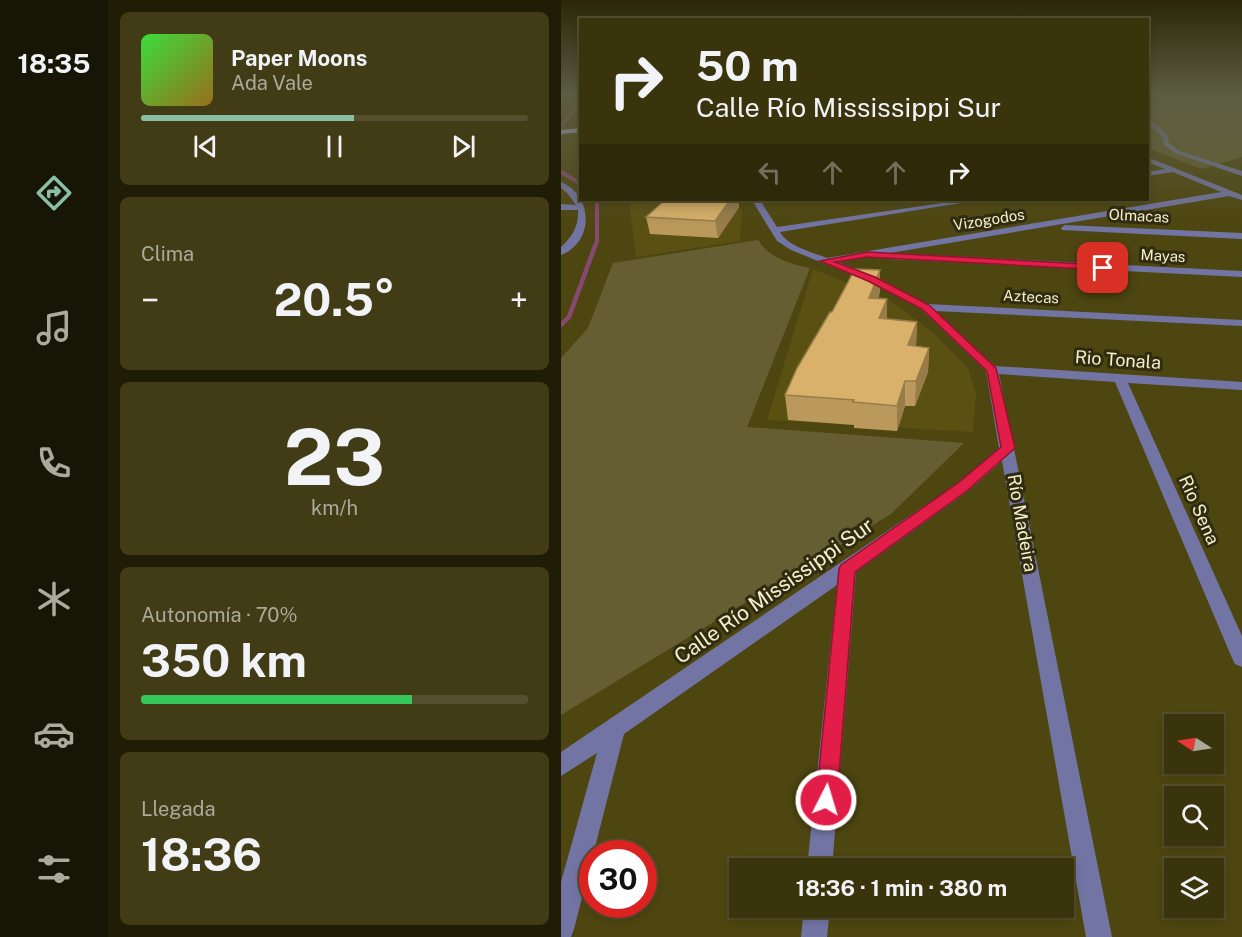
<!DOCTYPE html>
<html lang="es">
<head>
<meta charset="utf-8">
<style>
	:root { --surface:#3a340c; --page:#413c15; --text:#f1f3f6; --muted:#abaa9d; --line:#544f2d; --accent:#8abfa5 }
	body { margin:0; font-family:"Public Sans",sans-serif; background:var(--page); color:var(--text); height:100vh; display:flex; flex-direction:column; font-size:22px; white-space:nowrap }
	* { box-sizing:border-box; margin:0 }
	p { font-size:20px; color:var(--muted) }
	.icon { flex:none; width:33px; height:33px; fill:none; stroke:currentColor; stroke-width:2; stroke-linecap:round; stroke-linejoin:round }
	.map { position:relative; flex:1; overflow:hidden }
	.panel { display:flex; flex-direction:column; gap:12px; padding:12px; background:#201d07; width:453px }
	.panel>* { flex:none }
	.top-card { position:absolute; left:18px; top:18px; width:570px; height:183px; border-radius:0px; box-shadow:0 3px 9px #0003,0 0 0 2px var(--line); background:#3a340c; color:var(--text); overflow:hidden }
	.needle { width:39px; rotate:282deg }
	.controls { position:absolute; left:603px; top:714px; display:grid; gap:12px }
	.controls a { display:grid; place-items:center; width:60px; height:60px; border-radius:0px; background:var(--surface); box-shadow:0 3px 9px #0003,0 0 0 2px var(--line); font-size:30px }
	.speed { position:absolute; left:18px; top:840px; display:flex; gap:12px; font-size:30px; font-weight:700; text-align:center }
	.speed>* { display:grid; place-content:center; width:78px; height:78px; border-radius:50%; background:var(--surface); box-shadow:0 3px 9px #0003,0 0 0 2px var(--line); line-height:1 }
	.speed .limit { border:9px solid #d22; background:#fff; color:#111 }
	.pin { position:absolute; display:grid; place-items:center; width:51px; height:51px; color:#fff; margin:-26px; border-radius:12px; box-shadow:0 3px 9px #0006 }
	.me { position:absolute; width:66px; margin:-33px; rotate:5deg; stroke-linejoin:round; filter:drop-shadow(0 0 4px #0008) }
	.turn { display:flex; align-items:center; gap:21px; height:126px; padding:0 18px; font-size:27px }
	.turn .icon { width:78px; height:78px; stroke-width:2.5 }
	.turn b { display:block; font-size:42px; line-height:51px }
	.lanes { display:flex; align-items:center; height:57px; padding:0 18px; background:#0003; justify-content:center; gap:30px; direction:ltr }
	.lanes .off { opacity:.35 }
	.big { font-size:45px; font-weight:700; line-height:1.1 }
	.panel .tile { flex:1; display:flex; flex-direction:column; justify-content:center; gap:9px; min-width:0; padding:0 21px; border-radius:9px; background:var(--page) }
	.panel .dial { align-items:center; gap:0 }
	.dial b { font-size:78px; line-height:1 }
	.song { display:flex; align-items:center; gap:18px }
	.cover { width:72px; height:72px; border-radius:9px; background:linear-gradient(135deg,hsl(120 70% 55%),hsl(40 70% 35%)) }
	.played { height:6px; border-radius:3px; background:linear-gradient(90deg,var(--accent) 55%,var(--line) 55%) }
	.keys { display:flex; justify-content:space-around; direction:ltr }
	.heat { display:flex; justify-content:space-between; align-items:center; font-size:33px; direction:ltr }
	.charge { height:9px; border-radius:4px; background:linear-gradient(90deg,#34c759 70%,var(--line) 0) }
	.trip { position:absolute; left:168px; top:858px; width:345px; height:60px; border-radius:0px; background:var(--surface); box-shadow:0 3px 9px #0003,0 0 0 2px var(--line); font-weight:700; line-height:60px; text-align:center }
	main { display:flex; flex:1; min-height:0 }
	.dock { display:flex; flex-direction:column; width:108px; justify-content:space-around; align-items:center; background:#171505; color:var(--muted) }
	.dock .icon { width:42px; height:42px }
	.dock .active { color:var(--accent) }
	.dock b { font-size:27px; color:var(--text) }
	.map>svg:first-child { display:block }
	.built { fill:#595012 }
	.green { fill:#645e32 }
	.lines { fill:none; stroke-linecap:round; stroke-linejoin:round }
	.stream-far2 { stroke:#874872; stroke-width:3 }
	.stream-far1 { stroke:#874872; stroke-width:4 }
	.stream { stroke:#874872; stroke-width:4.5 }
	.street { fill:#7275a4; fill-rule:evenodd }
	.highway { fill:#b4b9fe; fill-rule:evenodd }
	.wall { fill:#bb985b }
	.shaded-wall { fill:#987c4a }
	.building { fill:#d9b16a; stroke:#987c4a; stroke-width:1.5 }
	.route { fill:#e11d48; stroke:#92132f; stroke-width:1.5 }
	.labels { text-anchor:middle; stroke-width:6; stroke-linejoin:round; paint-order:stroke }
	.far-street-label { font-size:15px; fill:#f4efcd; stroke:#312c10 }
	.street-label { font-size:18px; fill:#f4efcd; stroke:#312c10 }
	.near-street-label { font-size:21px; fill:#f4efcd; stroke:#312c10 }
</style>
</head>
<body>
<main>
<nav class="dock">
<b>18:35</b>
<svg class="icon active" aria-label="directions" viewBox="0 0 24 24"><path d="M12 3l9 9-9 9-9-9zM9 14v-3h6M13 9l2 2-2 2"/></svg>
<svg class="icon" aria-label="music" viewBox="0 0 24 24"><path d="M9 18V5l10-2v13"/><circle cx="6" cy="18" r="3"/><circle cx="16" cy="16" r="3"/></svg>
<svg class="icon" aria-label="phone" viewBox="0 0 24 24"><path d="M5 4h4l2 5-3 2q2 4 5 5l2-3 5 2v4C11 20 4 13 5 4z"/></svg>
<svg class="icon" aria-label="climate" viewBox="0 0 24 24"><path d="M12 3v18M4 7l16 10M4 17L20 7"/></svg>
<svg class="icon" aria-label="car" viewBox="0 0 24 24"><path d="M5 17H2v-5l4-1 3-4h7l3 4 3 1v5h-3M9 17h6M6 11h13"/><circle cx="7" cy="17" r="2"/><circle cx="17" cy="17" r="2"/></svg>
<svg class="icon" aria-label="filters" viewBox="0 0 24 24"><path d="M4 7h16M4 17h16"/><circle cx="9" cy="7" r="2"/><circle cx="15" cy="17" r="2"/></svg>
</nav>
<section class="panel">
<div class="tile">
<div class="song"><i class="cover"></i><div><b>Paper Moons</b><p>Ada Vale</p></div></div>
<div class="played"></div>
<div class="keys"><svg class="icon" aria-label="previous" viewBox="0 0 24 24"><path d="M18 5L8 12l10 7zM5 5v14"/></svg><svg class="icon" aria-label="pause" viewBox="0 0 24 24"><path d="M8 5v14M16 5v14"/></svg><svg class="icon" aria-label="next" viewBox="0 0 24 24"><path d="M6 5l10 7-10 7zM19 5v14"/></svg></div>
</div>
<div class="tile"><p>Clima</p>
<div class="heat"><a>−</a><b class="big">20.5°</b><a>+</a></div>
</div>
<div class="tile dial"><b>23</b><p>km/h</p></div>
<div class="tile"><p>Autonomía · 70%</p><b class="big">350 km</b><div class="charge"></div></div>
<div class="tile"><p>Llegada</p><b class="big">18:36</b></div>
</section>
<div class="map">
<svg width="681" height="937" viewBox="0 0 681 937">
	<rect width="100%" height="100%" fill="#4e4610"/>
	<path class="built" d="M80,200H158L181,209L179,241L75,257L68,201Z
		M252,269L329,300L372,333L407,368L415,394L412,432L206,420Z"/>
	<path class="green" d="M586,95H681V157L641,169L587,148Z
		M197,240C208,258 229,264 249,268L186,427L403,443L330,514L0,715V358L27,328L52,263Z"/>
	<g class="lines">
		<path class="stream-far2" d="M0,126L20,103"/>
		<path class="stream-far1" d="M0,172L20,184
			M34,247L36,241V200"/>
		<path class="stream" d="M0,325L8,317L34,246"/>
		<path class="street" d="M0,95H8L0,98Z
			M586,117L606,134L608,143L618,151L681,171V176L614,153L603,145L601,136L586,123Z
			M586,157L681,195V200L668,196L329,253L681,271V277L327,259L324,258L323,254L277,262L314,277L366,304L681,320V326L374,311L434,366L681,382V390L567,383L681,636V667L674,664L671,658L554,382L438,374L551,937H525L441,461L407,491L295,572L271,868H246L276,585L63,734L13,929L10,937H0V882L36,753L0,776V752L397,483L438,448L425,371L360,309L306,281L230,250L216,241L191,200H199L216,227L402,200H419L219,232C228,247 251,252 266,258L660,192L612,172L586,176V172L604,169L586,162Z
			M0,182C33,196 33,242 0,255V247C11,237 18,226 17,210H0V204L15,205L7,194L0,188Z
			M504,225L681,233V239L501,230L500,228Z
			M243,908H269L266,937H240Z"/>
		<path class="highway" d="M20,128V132L0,134V130Z"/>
	</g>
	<path class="wall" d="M104,200H177L178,207L157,238L89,234L85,217Z
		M319,292L317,299H326V319L356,322L355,346L368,348L367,372L354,406H344L336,431L293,428V425L227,420L224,395L271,312Z"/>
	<path class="shaded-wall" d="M169,200H177L178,207L157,238L154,221Z
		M319,270V292L309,321L308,298Z
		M326,299V322L318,318Z
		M356,322L355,345L347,369V345Z
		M368,348L367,372L354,406L355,381Z
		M344,381V406L336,431V406Z"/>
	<path class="building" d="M104,200H169L154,221L85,217Z
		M294,269L319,270L308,298L326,299L318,318L356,322L347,345L368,348L355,381H344L336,406L292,402L293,400L224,395L236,368L269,312H271Z"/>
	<linearGradient id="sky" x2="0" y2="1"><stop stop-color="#2b2609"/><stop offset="0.42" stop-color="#5d5d42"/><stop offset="1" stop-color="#5d5d42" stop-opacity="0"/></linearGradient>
	<rect width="681" height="226" fill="url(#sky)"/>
	<path class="route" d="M306,252L542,265L547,268L542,270L306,257L274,262L314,277L368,305L435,368L454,448L407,490L294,572L276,800L273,807L265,810L258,807L255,800L278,569L280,565L397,483L440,447L426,371L361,309L307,281L259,261Z"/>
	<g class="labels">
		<g class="far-street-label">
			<text transform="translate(578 216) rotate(3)" y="5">Olmacas</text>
			<text transform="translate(428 220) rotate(-9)" y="5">Vizogodos</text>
			<text transform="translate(602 256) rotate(3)" y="5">Mayas</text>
			<text transform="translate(470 297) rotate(3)" y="5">Aztecas</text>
		</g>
		<g class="street-label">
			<text transform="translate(557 360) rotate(4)" y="6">Rio Tonala</text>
			<text transform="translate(638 510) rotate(66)" y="6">Rio Sena</text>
			<text transform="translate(461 523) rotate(80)" y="6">Río Madeira</text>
		</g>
		<g class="near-street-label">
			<text transform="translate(213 591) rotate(-35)" y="7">Calle Río Mississippi Sur</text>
		</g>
	</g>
</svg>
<div class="controls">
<a><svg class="needle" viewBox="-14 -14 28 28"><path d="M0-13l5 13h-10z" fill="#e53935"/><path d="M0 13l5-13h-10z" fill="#abaa9d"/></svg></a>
<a><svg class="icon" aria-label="search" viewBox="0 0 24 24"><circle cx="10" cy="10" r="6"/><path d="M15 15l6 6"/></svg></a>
<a><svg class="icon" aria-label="layers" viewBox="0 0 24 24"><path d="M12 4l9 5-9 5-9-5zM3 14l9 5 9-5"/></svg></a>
</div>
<div class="speed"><div class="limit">30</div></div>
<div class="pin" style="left:542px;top:268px;background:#d93025"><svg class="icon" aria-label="arrive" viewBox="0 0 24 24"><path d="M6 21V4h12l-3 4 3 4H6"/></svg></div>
<svg class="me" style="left:265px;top:800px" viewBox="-20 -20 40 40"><circle r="17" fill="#e11d48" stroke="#fff" stroke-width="3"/><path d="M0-11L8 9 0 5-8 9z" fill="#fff"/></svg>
<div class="trip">18:36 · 1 min · 380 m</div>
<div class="top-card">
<div class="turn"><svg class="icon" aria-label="right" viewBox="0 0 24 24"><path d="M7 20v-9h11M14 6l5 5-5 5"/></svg><div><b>50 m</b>Calle Río Mississippi Sur</div></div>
<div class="lanes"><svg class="icon off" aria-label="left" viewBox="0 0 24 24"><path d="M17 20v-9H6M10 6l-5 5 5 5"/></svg><svg class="icon off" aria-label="ahead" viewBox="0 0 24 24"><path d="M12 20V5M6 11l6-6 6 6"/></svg><svg class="icon off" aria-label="ahead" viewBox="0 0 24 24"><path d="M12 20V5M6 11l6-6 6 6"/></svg><svg class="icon" aria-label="right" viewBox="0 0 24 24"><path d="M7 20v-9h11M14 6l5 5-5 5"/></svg></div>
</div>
</div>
</main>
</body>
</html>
